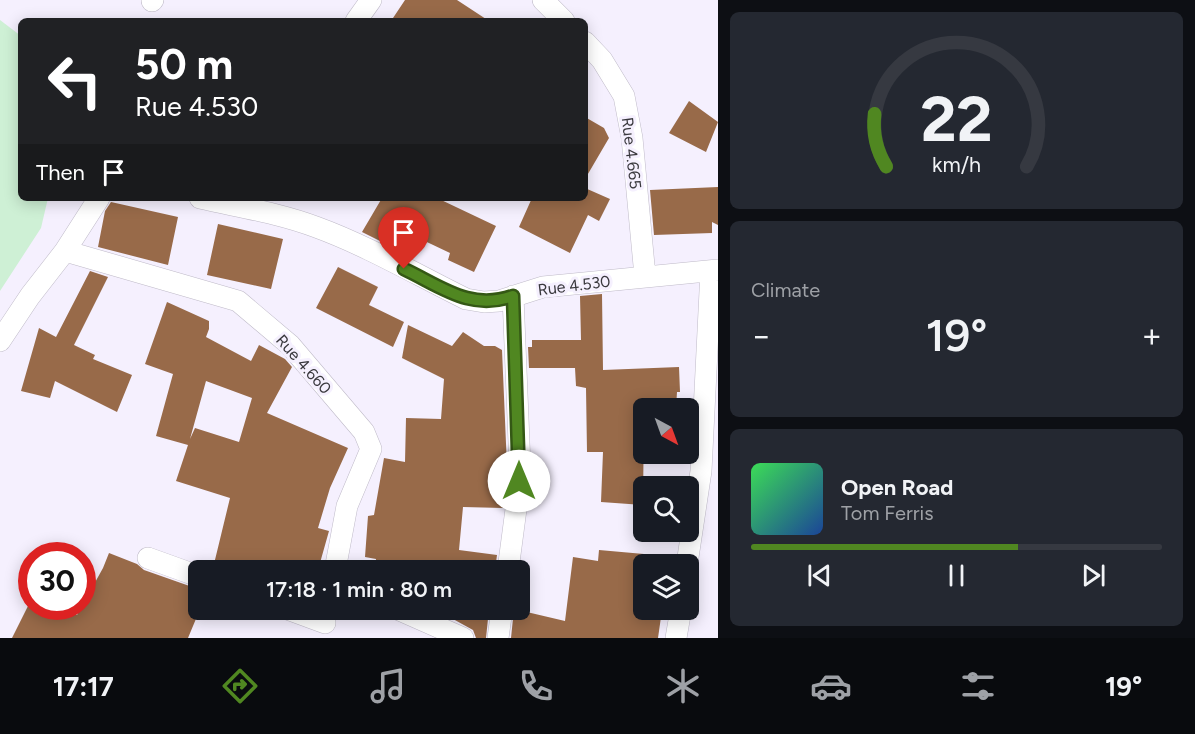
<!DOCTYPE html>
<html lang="en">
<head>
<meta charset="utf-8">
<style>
	:root { --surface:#171b24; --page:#242831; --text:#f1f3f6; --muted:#9ea1a6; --line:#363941; --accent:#508721 }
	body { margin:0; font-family:Figtree,sans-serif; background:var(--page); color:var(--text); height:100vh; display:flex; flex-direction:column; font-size:22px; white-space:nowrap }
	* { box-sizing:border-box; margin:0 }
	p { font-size:20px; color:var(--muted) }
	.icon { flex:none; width:33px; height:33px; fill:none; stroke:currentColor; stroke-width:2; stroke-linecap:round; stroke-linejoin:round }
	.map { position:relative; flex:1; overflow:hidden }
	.panel { display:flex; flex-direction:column; gap:12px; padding:12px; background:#0d0f14; width:477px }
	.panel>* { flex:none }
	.top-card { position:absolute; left:18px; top:18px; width:570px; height:183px; border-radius:9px; box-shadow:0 3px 15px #0003; background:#202124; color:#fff; overflow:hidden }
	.needle { width:39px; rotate:139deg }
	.fabs { position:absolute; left:633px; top:398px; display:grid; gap:12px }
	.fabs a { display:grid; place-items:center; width:66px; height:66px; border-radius:9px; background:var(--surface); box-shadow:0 3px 15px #0003; font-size:30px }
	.speed { position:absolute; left:18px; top:542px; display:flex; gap:12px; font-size:30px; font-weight:700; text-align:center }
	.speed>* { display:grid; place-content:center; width:78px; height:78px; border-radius:50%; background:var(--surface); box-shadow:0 3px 15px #0003; line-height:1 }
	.speed .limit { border:9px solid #d22; background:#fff; color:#111 }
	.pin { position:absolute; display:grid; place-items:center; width:51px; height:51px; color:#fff; margin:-62px -26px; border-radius:50% 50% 50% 0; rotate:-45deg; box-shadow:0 0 6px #0007 }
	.pin .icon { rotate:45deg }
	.me { position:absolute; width:66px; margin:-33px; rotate:0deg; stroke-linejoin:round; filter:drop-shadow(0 0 4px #0008) }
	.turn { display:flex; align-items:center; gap:21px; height:126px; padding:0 18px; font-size:27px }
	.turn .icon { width:78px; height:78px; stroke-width:2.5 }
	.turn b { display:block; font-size:42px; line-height:51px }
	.then { display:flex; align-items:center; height:57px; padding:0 18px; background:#0003; gap:12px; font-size:22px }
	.big { font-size:45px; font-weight:600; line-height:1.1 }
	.panel .widget { flex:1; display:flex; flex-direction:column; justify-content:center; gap:9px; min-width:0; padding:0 21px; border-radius:9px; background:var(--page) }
	.panel .dial { align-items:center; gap:0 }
	.dial svg { height:156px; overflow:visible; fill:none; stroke:var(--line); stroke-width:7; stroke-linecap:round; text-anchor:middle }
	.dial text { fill:var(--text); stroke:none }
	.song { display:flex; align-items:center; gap:18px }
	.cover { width:72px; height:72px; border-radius:9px; background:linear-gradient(135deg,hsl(130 70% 55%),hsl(220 70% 35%)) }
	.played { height:6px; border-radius:3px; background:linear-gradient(90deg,var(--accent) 65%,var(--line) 65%) }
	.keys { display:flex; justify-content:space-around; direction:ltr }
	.heat { display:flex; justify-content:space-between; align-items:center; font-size:33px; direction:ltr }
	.trip { position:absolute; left:188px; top:560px; width:342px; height:60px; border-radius:9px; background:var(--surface); box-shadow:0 3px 15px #0003; font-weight:600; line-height:60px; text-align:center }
	.menu { display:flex; height:96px; justify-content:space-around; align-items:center; background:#090b0e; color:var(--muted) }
	.menu .icon { width:42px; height:42px }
	.menu .selected { color:var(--accent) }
	.menu b { font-size:27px; color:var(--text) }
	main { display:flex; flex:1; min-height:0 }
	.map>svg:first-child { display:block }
	.green { fill:#cef0d5 }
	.building { fill:#986a49; fill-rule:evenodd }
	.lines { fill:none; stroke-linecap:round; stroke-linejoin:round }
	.street-casing { stroke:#bfbac8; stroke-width:22 }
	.street { stroke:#fff; stroke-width:21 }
	.route-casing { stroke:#345815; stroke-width:15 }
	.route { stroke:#508721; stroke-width:10 }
	.labels { text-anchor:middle; stroke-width:6; stroke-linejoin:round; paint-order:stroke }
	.street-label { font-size:16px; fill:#39383d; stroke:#f5f0fe }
</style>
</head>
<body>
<main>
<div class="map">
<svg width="718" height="638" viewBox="0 0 718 638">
	<rect width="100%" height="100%" fill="#f5f0fe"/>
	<path class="green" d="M0,20L21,36V198H48L41,228L0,291Z"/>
	<path class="building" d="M405,0H457L489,21H391Z
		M689,101L718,122L706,152L669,133Z
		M585,117L604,128L609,138L585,179Z
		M718,187V225L712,222V233L654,235L650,190Z
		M585,188L610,199L599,221L588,215L570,253L519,227L532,198H585Z
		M382,198H437L496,226L474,272L448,260L450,253L410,234L400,251L362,232Z
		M111,202L178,217L168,265L98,247L105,211Z
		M218,224L283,239L271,289L207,275Z
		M338,267L378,287L369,305L404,322L393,347L316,308Z
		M90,271L108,277L74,345L95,355L93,359L132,375L117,412L55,381L50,398L21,391L39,328L56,337Z
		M602,294L603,370L679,367L680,392H677L676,408H644L643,505L601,502L603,452H587L586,388L576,386L575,368H529L528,347H532V340H581L580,296Z
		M167,302L209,321V329L206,337L251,361L259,345L285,359L292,367L267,413L348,448L330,488L318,528L329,531L318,570H241L214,564L230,498L176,481L188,445L156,436L173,374L145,364ZM206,381L252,398L239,442L195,428L190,439Z
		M408,325L452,346L463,332L484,346H495L502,350L507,467L503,508L463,507L459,550L497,555L495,570H375L376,559L365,557L368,516L374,515L384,458L405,462L406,418L441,419L444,379L402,358Z
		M599,550L644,554V609H656L655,616L661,617L658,638H511L514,609L565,621L573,557L598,561Z
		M109,553L137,564L144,570L198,589V614L188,638H12L28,606H63L77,615L103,568Z
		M454,609H489L486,638H476L473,630L453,619Z"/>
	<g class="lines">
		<g class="street-casing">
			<path id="street" d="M543,0L564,21
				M152,1L153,0
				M356,21L371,0
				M585,42L602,60L624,96L632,138L645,276
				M200,198C239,207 279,213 316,227C368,246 417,275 466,299L484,302L499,301L543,287L718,270
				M65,251L99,198
				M0,341L30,296L65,251L238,301L290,345L364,432L371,449L347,506L335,570
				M148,558L198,576
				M687,564L701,471L711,271
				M508,570L518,494L520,467L513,296
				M287,609L325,623
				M397,609L463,638
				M498,638L502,609
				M676,638L681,609"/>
		</g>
		<use href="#street" class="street"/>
	</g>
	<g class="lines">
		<g class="route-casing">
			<path id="route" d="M404,269C442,287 470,311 513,296L519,481"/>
		</g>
		<use href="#route" class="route"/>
	</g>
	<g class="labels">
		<g class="street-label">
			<text transform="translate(632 153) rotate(83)" y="6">Rue 4.665</text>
			<text transform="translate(574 285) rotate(-7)" y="6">Rue 4.530</text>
			<text transform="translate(304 364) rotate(48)" y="6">Rue 4.660</text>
		</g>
	</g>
</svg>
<div class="fabs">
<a><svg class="needle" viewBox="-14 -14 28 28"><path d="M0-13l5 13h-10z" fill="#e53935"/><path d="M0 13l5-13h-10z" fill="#9ea1a6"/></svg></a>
<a><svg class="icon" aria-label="search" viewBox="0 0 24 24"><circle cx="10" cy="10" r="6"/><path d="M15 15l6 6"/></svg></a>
<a><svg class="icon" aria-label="layers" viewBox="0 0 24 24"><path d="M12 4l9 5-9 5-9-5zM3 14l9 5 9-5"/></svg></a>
</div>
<div class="speed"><div class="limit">30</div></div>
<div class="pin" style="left:404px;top:269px;background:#d93025"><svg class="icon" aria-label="arrive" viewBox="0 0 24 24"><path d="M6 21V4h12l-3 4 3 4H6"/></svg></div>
<svg class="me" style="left:519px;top:481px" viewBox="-20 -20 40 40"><circle r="19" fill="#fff"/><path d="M0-13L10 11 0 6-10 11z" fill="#508721"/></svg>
<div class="trip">17:18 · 1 min · 80 m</div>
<div class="top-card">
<div class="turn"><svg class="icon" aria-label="left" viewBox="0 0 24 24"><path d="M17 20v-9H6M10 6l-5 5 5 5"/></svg><div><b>50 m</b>Rue 4.530</div></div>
<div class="then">Then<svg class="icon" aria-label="arrive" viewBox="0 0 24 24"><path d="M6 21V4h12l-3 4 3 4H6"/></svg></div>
</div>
</div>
<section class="panel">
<div class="widget dial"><svg viewBox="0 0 100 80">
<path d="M14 69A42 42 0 1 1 86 69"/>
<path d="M14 69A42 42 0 0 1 8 42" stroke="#508721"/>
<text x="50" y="56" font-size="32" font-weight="700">22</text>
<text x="50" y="72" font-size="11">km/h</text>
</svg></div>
<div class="widget"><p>Climate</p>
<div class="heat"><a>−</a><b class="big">19°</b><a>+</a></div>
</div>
<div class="widget">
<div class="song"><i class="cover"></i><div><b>Open Road</b><p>Tom Ferris</p></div></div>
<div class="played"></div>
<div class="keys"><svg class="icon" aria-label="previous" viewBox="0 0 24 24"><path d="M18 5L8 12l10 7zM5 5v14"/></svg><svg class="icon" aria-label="pause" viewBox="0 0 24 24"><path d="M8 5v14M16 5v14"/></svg><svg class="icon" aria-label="next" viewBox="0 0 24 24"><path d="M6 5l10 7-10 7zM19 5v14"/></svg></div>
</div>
</section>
</main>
<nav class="menu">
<b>17:17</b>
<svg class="icon selected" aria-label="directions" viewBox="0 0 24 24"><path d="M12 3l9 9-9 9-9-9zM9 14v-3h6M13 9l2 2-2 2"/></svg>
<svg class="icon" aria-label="music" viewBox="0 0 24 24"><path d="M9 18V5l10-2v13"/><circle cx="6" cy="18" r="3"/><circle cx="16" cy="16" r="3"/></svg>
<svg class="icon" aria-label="phone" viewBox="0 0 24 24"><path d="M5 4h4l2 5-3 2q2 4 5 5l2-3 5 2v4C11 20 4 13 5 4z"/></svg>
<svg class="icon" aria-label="climate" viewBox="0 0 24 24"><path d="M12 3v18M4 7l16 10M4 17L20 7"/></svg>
<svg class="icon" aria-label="car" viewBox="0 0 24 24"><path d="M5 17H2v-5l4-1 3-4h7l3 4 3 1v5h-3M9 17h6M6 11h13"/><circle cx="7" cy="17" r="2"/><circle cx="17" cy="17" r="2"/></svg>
<svg class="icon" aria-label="filters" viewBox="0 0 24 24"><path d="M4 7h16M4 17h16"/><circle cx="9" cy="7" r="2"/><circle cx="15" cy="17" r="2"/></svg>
<b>19°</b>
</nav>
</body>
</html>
